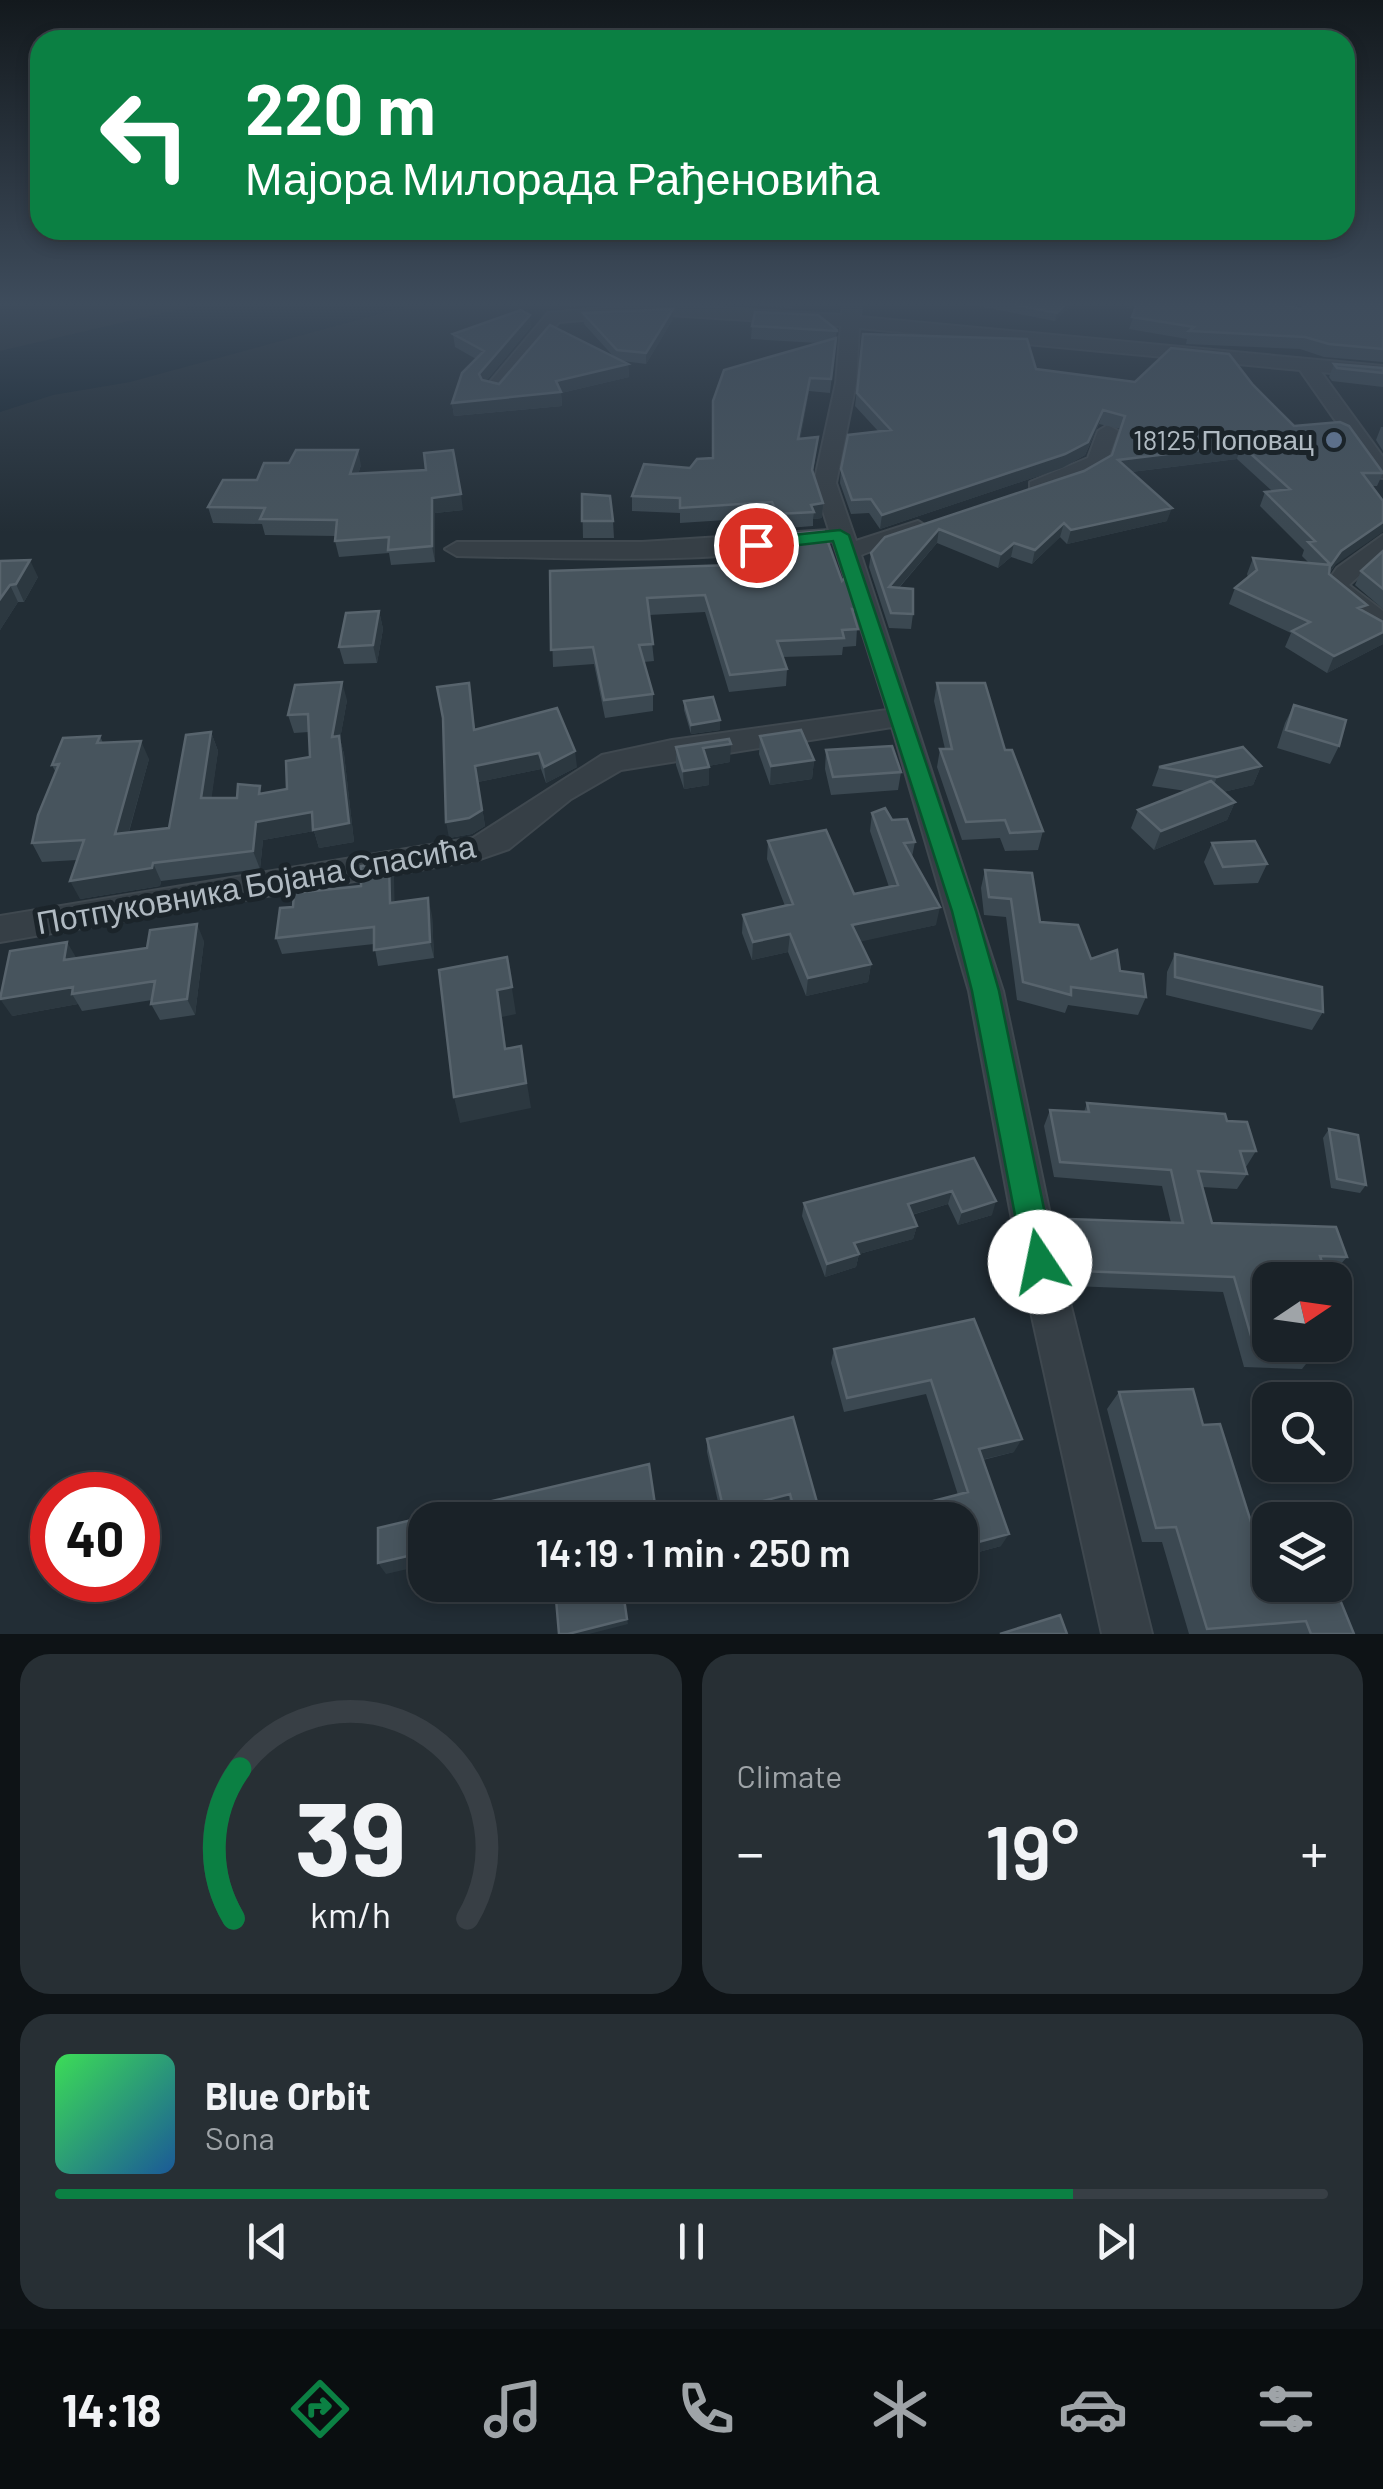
<!DOCTYPE html>
<html lang="en">
<head>
<meta charset="utf-8">
<style>
	:root { --surface:#1a2228; --page:#272f34; --text:#f1f3f6; --muted:#9fa4a8; --line:#383f45; --accent:#0b8043 }
	body { margin:0; font-family:Barlow,sans-serif; background:var(--page); color:var(--text); height:100vh; display:flex; flex-direction:column; font-size:38px; white-space:nowrap }
	* { box-sizing:border-box; margin:0 }
	p { font-size:32px; color:var(--muted) }
	.icon { flex:none; width:55px; height:55px; fill:none; stroke:currentColor; stroke-width:2; stroke-linecap:round; stroke-linejoin:round }
	.map { position:relative; height:1634px; overflow:hidden }
	.sheet { display:flex; flex-direction:column; gap:20px; padding:20px; background:#0e1316; flex:1 }
	.sheet>* { flex:none }
	.top-card { position:absolute; left:30px; top:30px; width:1325px; height:210px; border-radius:30px; box-shadow:0 5px 15px #0003,0 0 0 2px var(--line); background:#0b8043; color:#fff; overflow:hidden }
	.needle { width:65px; rotate:77deg }
	.buttons { position:absolute; left:1252px; top:1262px; display:grid; gap:20px }
	.buttons a { display:grid; place-items:center; width:100px; height:100px; border-radius:20px; background:var(--surface); box-shadow:0 5px 15px #0003,0 0 0 2px var(--line); font-size:50px }
	.speed { position:absolute; left:30px; top:1472px; display:flex; gap:20px; font-size:50px; font-weight:700; text-align:center }
	.speed>* { display:grid; place-content:center; width:130px; height:130px; border-radius:50%; background:var(--surface); box-shadow:0 5px 15px #0003,0 0 0 2px var(--line); line-height:1 }
	.speed .limit { border:15px solid #d22; background:#fff; color:#111 }
	.pin { position:absolute; display:grid; place-items:center; width:85px; height:85px; color:#fff; margin:-42px; border:5px solid #fff; border-radius:50%; box-shadow:0 2px 10px #0007 }
	.me { position:absolute; width:110px; margin:-55px; rotate:349deg; stroke-linejoin:round; filter:drop-shadow(0 0 8px #0008) }
	.turn { display:flex; align-items:center; gap:35px; height:210px; padding:0 50px; font-size:45px }
	.turn .icon { width:130px; height:130px; stroke-width:2.5 }
	.turn b { display:block; font-size:70px; line-height:85px }
	.big { font-size:75px; font-weight:600; line-height:1.1 }
	.sheet .tile { flex:1; display:flex; flex-direction:column; justify-content:center; gap:15px; min-width:0; padding:0 35px; border-radius:30px; background:var(--page) }
	.sheet .dial { align-items:center; gap:0 }
	.dial svg { height:260px; overflow:visible; fill:none; stroke:var(--line); stroke-width:7; stroke-linecap:round; text-anchor:middle }
	.dial text { fill:var(--text); stroke:none }
	.song { display:flex; align-items:center; gap:30px }
	.cover { width:120px; height:120px; border-radius:15px; background:linear-gradient(135deg,hsl(130 70% 55%),hsl(210 70% 35%)) }
	.played { height:10px; border-radius:5px; background:linear-gradient(90deg,var(--accent) 80%,var(--line) 80%) }
	.keys { display:flex; justify-content:space-around; direction:ltr }
	.heat { display:flex; justify-content:space-between; align-items:center; font-size:55px; direction:ltr }
	.sheet .tiles { flex:1; display:grid; gap:20px; grid-template-columns:1fr 1fr }
	.tile:last-child { grid-column:span 2 }
	.trip { position:absolute; left:408px; top:1502px; width:570px; height:100px; border-radius:30px; background:var(--surface); box-shadow:0 5px 15px #0003,0 0 0 2px var(--line); font-weight:600; line-height:100px; text-align:center }
	.dock { display:flex; height:160px; justify-content:space-around; align-items:center; background:#0a0e10; color:var(--muted) }
	.dock .icon { width:70px; height:70px }
	.dock .on { color:var(--accent) }
	.dock b { font-size:45px; color:var(--text) }
	.map>svg:first-child { display:block }
	.water { fill:#172631 }
	.lines { fill:none; stroke-linecap:round; stroke-linejoin:round }
	.minor-casing { stroke:#3f484f; stroke-width:4 }
	.minor { fill:#363f46; fill-rule:evenodd }
	.wall { fill:#3b4851 }
	.shaded-wall { fill:#2c3840 }
	.building { fill:#47545d; stroke:#58646d; stroke-width:2.5 }
	.route { fill:#0b8043; stroke:#07532c; stroke-width:2.5 }
	.service-dot { fill:#5c6f8a; stroke:#1b242a; stroke-width:4 }
	.labels { text-anchor:middle; stroke-width:10; stroke-linejoin:round; paint-order:stroke }
	.far-poi-label { font-size:28px; fill:#b0bac2; stroke:#1b242a; text-anchor:end }
	.street-label { font-size:32px; fill:#b0bac2; stroke:#1b242a }
</style>
</head>
<body>
<div class="map">
<svg width="1383" height="1634" viewBox="0 0 1383 1634">
	<rect width="100%" height="100%" fill="#222d35"/>
	<path class="water" d="M202,304H416L130,382L53,395L0,412V351Z"/>
	<g class="lines">
		<g class="minor-casing">
			<path id="minor" d="M651,304L842,315L843,304H861L860,317L1383,366V378L1321,372L1383,457V478L1375,477L1300,370L859,328L856,383L836,483L856,541L918,521L929,528L861,555L1003,991L1060,1262L1152,1634H1102L1020,1262L969,991L892,727L621,770L571,799L509,849L477,860L0,942V916L473,838L602,755L672,740L887,710L833,541C723,566 571,558 457,556L445,549L457,542H642L829,530L814,483L836,383L841,326L653,314L559,322L501,393L484,389L548,313Z
				M1108,425L1118,431L1105,467L1046,492H1030V482L1088,458L1098,431Z
				M1383,535V554L1349,585L1383,611V631L1374,628L1324,587L1337,568Z"/>
		</g>
		<use href="#minor" class="minor"/>
	</g>
	<path class="wall" d="M566,304H621L569,307Z
		M760,304H792V308L760,306Z
		M968,304H1072L1055,321Z
		M1125,304H1282L1301,309L1383,304V362L1324,357L1300,349L1186,344L1187,339L1129,329L1137,306L1124,309Z
		M673,309V319L646,364L623,361L628,364L629,377L561,393L562,406L454,416L452,403L476,359L455,347L453,334L531,327L486,381L499,384L614,357L584,324L583,313Z
		M752,326L837,330L830,393L809,391L800,439L818,437L813,473L822,518L813,519V526L776,529L771,517L680,523V513L632,511V496L713,458L818,343L751,339Z
		M863,334L1036,369L1135,382L1253,385L1294,426L1383,473L1377,486H1372L1335,565L1329,574L1364,611L1383,622V644L1327,673L1285,647L1291,633L1229,604L1235,588L1248,577L1247,574L1253,558L1309,563L1302,556L1304,550L1260,506L1265,492L1272,491L1237,459L1131,472L1167,521L1067,544L1060,537L1032,564L1011,557L998,568L937,543L899,588L913,614L911,629L889,628L869,567L871,553L1084,471L1112,455L1121,429L1099,424L1085,455L1062,468L880,529L869,513L851,514L840,483L841,469L878,431L855,406Z
		M1334,364L1383,368V387L1332,381L1329,377Z
		M1381,427H1383V451L1376,440Z
		M361,465L358,474L463,510L435,513V562L391,565L389,553L339,557L335,541L336,536L265,535L262,524L213,523L208,507L257,480Z
		M582,494L613,521L614,538H583Z
		M787,534L842,581L858,610L856,646L843,647L842,655L783,657L787,669L786,686L729,692L705,612L649,615L654,661L644,662L653,694V711L605,718L594,664L553,667L550,571L761,564L762,550L786,548Z
		M1383,551V609L1355,585L1361,571Z
		M0,561L38,577L24,602H18L0,630Z
		M379,611L383,629L377,663L344,664L339,647Z
		M469,683L475,730L577,767L546,783L541,769L478,782L485,826L472,834L449,838Z
		M937,683L1005,750L1043,831L1038,850L1005,851L1000,838L962,840L937,767L940,749H945L934,701Z
		M347,700L340,739L344,754L354,842L319,848L314,831L263,840L260,869L161,881L160,886L80,899L77,860L42,862L32,843L56,773L52,765L100,736L103,743L149,759L129,832L169,828L211,732L218,751L211,798H237L287,789L310,757L309,732L294,733L288,715Z
		M684,701L720,720V730L691,734L684,710Z
		M1294,705L1339,746L1330,764L1277,748L1285,723Z
		M760,736L814,760L812,779L770,785L759,754Z
		M676,747L730,762L708,766L709,785L684,789L676,765Z
		M826,750L901,772L898,790L831,795L825,769Z
		M1261,766L1253,785L1223,792L1235,802L1227,820L1154,850L1131,828L1138,810L1186,791L1152,786L1159,767Z
		M872,813L892,820L915,842L912,857L936,925L860,941L871,964L868,982L806,996L788,952L752,960L742,933L743,915L785,906L767,859L768,841L854,894L889,887L870,831Z
		M1212,843L1267,864L1258,883L1214,885L1204,862Z
		M389,862L394,878V903L432,915L434,958L378,966L374,944L282,954L276,938L293,907L361,886Z
		M985,870L1040,922L1091,959L1120,971L1146,997L1138,1015L1068,1005L1065,1013L1017,1000L1006,917L984,915L981,888Z
		M204,941L195,1015L160,1020L151,1004L152,1000L82,1011L78,1004L12,1016L76,958Z
		M1175,954L1323,1012L1312,1030L1166,995L1167,972Z
		M1087,1103L1227,1121L1256,1151L1246,1167L1247,1174L1237,1189L1202,1187L1212,1223L1347,1257L1334,1272L1325,1271L1270,1345H1335V1301L1348,1341L1335,1355L1314,1354L1302,1369L1244,1367L1223,1292L1073,1286L1063,1234L1070,1219L1171,1223L1162,1186L1054,1177L1044,1126L1050,1110L1084,1112Z
		M1329,1129L1366,1185L1360,1193L1331,1188L1323,1138Z
		M974,1158L992,1215L958,1225L948,1204L912,1215L917,1226L913,1239L859,1254L856,1267L825,1277L802,1216L804,1203Z
		M974,1319L1014,1452L983,1460L1001,1546L960,1557L958,1495L926,1394L844,1412L831,1363L834,1349Z
		M1119,1392L1203,1425L1258,1544L1354,1634H1189L1162,1542H1142L1107,1409Z
		M793,1417L822,1520H791L788,1507L736,1520H722L707,1452V1439Z
		M808,1585H853L811,1596Z"/>
	<path class="shaded-wall" d="M1066,304H1072L1055,321L1057,313Z
		M1125,304H1139L1124,309Z
		M673,309V319L646,364V353Z
		M530,315L531,327L481,387L479,374Z
		M628,364L629,377L561,393L562,406L454,416L452,403Z
		M810,378L809,391L798,453V439Z
		M1103,410L1099,424L1085,455L1062,468L880,529L882,515Z
		M1241,445L1237,459L1114,474L1118,460Z
		M358,450L361,465L353,489L350,474Z
		M461,494L463,510L435,513V562L432,546V498Z
		M823,503L822,518L813,519L814,512L811,505Z
		M1172,508L1167,521L1067,544L1071,530Z
		M1383,522V532L1335,565L1325,579L1331,565L1341,551Z
		M1064,523L1060,537L1032,564L1035,550Z
		M939,529L937,543L887,601L889,587Z
		M1014,543L1011,557L998,568L1001,554Z
		M30,560L38,577L24,602L16,584Z
		M10,585L18,602L0,630V599Z
		M379,611L383,629L377,663L373,645Z
		M1383,632V644L1327,673L1334,656Z
		M342,682L347,700L340,739L344,754L354,842L319,848L314,831L263,840L260,869L253,851L256,822L332,737Z
		M720,720V730L691,734V725Z
		M211,732L218,751L209,817L201,798Z
		M141,741L149,759L123,852L115,834Z
		M731,744L730,762L703,767V748Z
		M575,751L577,767L546,783L544,767Z
		M539,753L541,769L478,782L485,826L472,834L449,838L446,822L475,766Z
		M814,760L812,779L770,785L771,766Z
		M1261,766L1253,785L1210,795L1217,777Z
		M709,767V785L684,789L683,771Z
		M1235,802L1227,820L1154,850L1161,831Z
		M389,862L394,878L395,920L390,903Z
		M153,863L161,881L160,886L80,899L70,881Z
		M428,898L432,915L434,958L430,942Z
		M940,907L936,925L850,944L852,925Z
		M197,924L204,941L195,1015L187,999Z
		M790,934L788,952L752,960L753,942Z
		M67,942L77,959L64,960Z
		M507,957L516,1014L502,1017L510,1075L497,990Z
		M871,964L868,982L806,996L808,978Z
		M73,987L72,994L78,1004L12,1016L0,999Z
		M521,1046L531,1108L460,1123L454,1097Z
		M952,1191L948,1204L904,1217L908,1204Z
		M996,1201L992,1215L958,1225L962,1212Z
		M917,1226L913,1239L859,1254L856,1267L825,1277L827,1264L854,1243Z
		M1022,1439L1014,1452L972,1462L979,1449Z
		M790,1494L788,1507L736,1520H723L724,1511Z
		M1009,1534L1001,1546L960,1557V1547Z
		M425,1552V1565L386,1574L378,1563Z
		M814,1585H853L811,1596Z
		M627,1619L628,1624L589,1634H568Z"/>
	<path class="building" d="M1009,304H1066L1057,313Z
		M1137,304H1282L1301,309L1305,304H1383V349L1329,344L1305,337L1189,331L1194,327L1132,317Z
		M673,309L646,353L617,350L583,313Z
		M521,310L530,315L479,374L482,380L499,384L550,325L628,364L556,381L561,392L452,403L462,373L484,351L453,334Z
		M755,312L818,315L837,330V331L752,326Z
		M863,334L1027,339L1036,369L1135,382L1171,348L1229,354L1253,385L1294,426L1340,422L1349,426L1383,473H1362L1383,501V522L1341,551L1331,565L1308,542L1315,541L1265,492L1290,489L1241,445L1118,460L1172,508L1071,530L1064,523L1035,550L1014,543L1001,554L939,529L889,587L913,589V614L891,613L871,553L885,537L1084,471L1112,455L1125,416L1103,410L1088,442L1065,454L882,515L871,499L852,500L841,469L848,435L891,430L857,393Z
		M836,338L831,379L810,378L798,439L818,437L812,470L823,503L811,505L814,512L777,514L772,502L680,508V498L632,496L644,464L690,468L697,459L713,458V401L724,370Z
		M1334,364L1383,368V373L1337,368Z
		M296,450H358L350,474L426,470L424,453L453,450L461,494L432,498V546L388,550L389,537L335,541L337,520L260,519L265,508L208,507L223,480H257L264,463H289Z
		M582,494L610,496L613,521H582Z
		M824,531L842,581L847,576L858,610L852,609L858,629L842,630L844,638L777,641L787,669L730,675L705,595L647,598L653,644L639,645L653,694L604,700L593,647L551,650L550,571L763,564L762,550L793,547L787,534Z
		M1383,551V589L1361,571Z
		M1253,558L1330,565L1329,574L1367,605L1358,608L1383,622V632L1334,656L1292,631L1310,622L1235,588L1257,570Z
		M30,560L16,584L10,585L0,599V561Z
		M379,611L373,645L339,647L346,613Z
		M342,682L332,737L339,736L349,823L313,830L312,812L256,822L253,851L153,863L152,868L70,881L84,840L32,843L38,815L59,764L52,765L63,738L100,736L97,743L141,741L115,834L169,828L186,735L211,732L201,798H237L238,784L260,786L259,794L287,789L286,761L310,757L308,714L288,715L295,685Z
		M469,683L474,730L557,708L575,751L544,767L539,753L475,766L482,810L469,818L446,822L443,718L437,687Z
		M937,683H985L1005,750H1012L1043,831L1010,833L1005,820L966,822L940,749H952Z
		M713,697L720,720L691,725L684,701Z
		M1294,705L1346,720L1339,746L1286,730Z
		M801,730L814,760L771,766L760,736Z
		M729,739L731,744L703,748L709,767L683,771L676,747Z
		M892,746L901,772L833,777L826,750Z
		M1243,747L1261,766L1217,777L1159,767Z
		M1211,781L1235,802L1161,831L1138,810Z
		M885,808L892,820L907,819L915,842L904,843L940,907L852,925L871,964L808,978L790,934L753,942L743,915L793,904L768,841L826,830L854,894L898,885L872,813Z
		M1255,841L1267,864L1223,867L1212,843Z
		M389,862L390,903L428,898L430,942L374,950V927L276,938L280,908L293,907L294,893L361,886V866Z
		M985,870L1032,873L1040,922L1078,925L1091,959L1117,950L1120,971L1143,974L1146,997L1071,987V995L1023,982L1011,899L989,897Z
		M197,924L187,999L151,1004L155,981L72,994L73,987L0,999L10,951L67,942L64,960L147,948L150,930Z
		M1175,954L1322,987L1323,1012L1175,977Z
		M507,957L512,987L497,990L505,1049L521,1046L526,1083L454,1097L439,970Z
		M1087,1103L1225,1114L1227,1121L1247,1122L1256,1151H1240L1247,1174L1198,1171L1212,1223L1336,1227L1347,1257L1320,1256L1328,1280H1270V1345H1311L1315,1356L1256,1353L1234,1277L1080,1271L1070,1219L1183,1223L1171,1170L1060,1162L1050,1110L1089,1112Z
		M1329,1129L1358,1135L1366,1185L1337,1179Z
		M974,1158L996,1201L962,1212L952,1191L908,1204L917,1226L854,1243L859,1254L827,1264L804,1203Z
		M1335,1301L1348,1341H1335Z
		M974,1319L1022,1439L979,1449L1009,1534L960,1547V1520H860L968,1492L931,1380L847,1398L834,1349Z
		M1193,1389L1203,1425L1220,1424L1258,1544H1264L1267,1553L1270,1552V1585H1334L1354,1634H1311L1306,1621L1207,1629L1176,1527L1156,1528L1119,1392Z
		M793,1417L822,1520H797L790,1494L724,1511L707,1439Z
		M649,1464L657,1518L647,1520H425V1552L378,1563V1528Z
		M611,1585H622L627,1619L568,1634H559L556,1599Z
		M1060,1615L1067,1634H1000Z"/>
	<linearGradient id="sky" x2="0" y2="1"><stop stop-color="#13191d"/><stop offset="0.57" stop-color="#3e4c5c"/><stop offset="1" stop-color="#3e4c5c" stop-opacity="0"/></linearGradient>
	<rect width="1383" height="533" fill="url(#sky)"/>
	<path class="route" d="M840,530L849,535L976,911L999,991L1055,1262L1050,1273L1040,1278L1029,1273L1024,1262L972,991L952,911L833,541L756,550L747,545L756,539Z"/>
	<circle class="service-dot" cx="1334" cy="440" r="10"/>
	<g class="labels">
		<g class="far-poi-label">
			<text x="1314" y="450">18125 Поповац</text>
		</g>
		<g class="street-label">
			<text transform="translate(256 885) rotate(-10)" y="11">Потпуковника Бојана Спасића</text>
		</g>
	</g>
</svg>
<div class="buttons">
<a><svg class="needle" viewBox="-14 -14 28 28"><path d="M0-13l5 13h-10z" fill="#e53935"/><path d="M0 13l5-13h-10z" fill="#9fa4a8"/></svg></a>
<a><svg class="icon" aria-label="search" viewBox="0 0 24 24"><circle cx="10" cy="10" r="6"/><path d="M15 15l6 6"/></svg></a>
<a><svg class="icon" aria-label="layers" viewBox="0 0 24 24"><path d="M12 4l9 5-9 5-9-5zM3 14l9 5 9-5"/></svg></a>
</div>
<div class="speed"><div class="limit">40</div></div>
<div class="pin" style="left:756px;top:545px;background:#d93025"><svg class="icon" aria-label="arrive" viewBox="0 0 24 24"><path d="M6 21V4h12l-3 4 3 4H6"/></svg></div>
<svg class="me" style="left:1040px;top:1262px" viewBox="-20 -20 40 40"><circle r="19" fill="#fff"/><path d="M0-13L10 11 0 6-10 11z" fill="#0b8043"/></svg>
<div class="trip">14:19 · 1 min · 250 m</div>
<div class="top-card">
<div class="turn"><svg class="icon" aria-label="left" viewBox="0 0 24 24"><path d="M17 20v-9H6M10 6l-5 5 5 5"/></svg><div><b>220 m</b>Мајора Милорада Рађеновића</div></div>
</div>
</div>
<section class="sheet">
<div class="tiles">
<div class="tile dial"><svg viewBox="0 0 100 80">
<path d="M14 69A42 42 0 1 1 86 69"/>
<path d="M14 69A42 42 0 0 1 16 23" stroke="#0b8043"/>
<text x="50" y="56" font-size="32" font-weight="700">39</text>
<text x="50" y="72" font-size="11">km/h</text>
</svg></div>
<div class="tile"><p>Climate</p>
<div class="heat"><a>−</a><b class="big">19°</b><a>+</a></div>
</div>
<div class="tile">
<div class="song"><i class="cover"></i><div><b>Blue Orbit</b><p>Sona</p></div></div>
<div class="played"></div>
<div class="keys"><svg class="icon" aria-label="previous" viewBox="0 0 24 24"><path d="M18 5L8 12l10 7zM5 5v14"/></svg><svg class="icon" aria-label="pause" viewBox="0 0 24 24"><path d="M8 5v14M16 5v14"/></svg><svg class="icon" aria-label="next" viewBox="0 0 24 24"><path d="M6 5l10 7-10 7zM19 5v14"/></svg></div>
</div>
</div>
</section>
<nav class="dock">
<b>14:18</b>
<svg class="icon on" aria-label="directions" viewBox="0 0 24 24"><path d="M12 3l9 9-9 9-9-9zM9 14v-3h6M13 9l2 2-2 2"/></svg>
<svg class="icon" aria-label="music" viewBox="0 0 24 24"><path d="M9 18V5l10-2v13"/><circle cx="6" cy="18" r="3"/><circle cx="16" cy="16" r="3"/></svg>
<svg class="icon" aria-label="phone" viewBox="0 0 24 24"><path d="M5 4h4l2 5-3 2q2 4 5 5l2-3 5 2v4C11 20 4 13 5 4z"/></svg>
<svg class="icon" aria-label="climate" viewBox="0 0 24 24"><path d="M12 3v18M4 7l16 10M4 17L20 7"/></svg>
<svg class="icon" aria-label="car" viewBox="0 0 24 24"><path d="M5 17H2v-5l4-1 3-4h7l3 4 3 1v5h-3M9 17h6M6 11h13"/><circle cx="7" cy="17" r="2"/><circle cx="17" cy="17" r="2"/></svg>
<svg class="icon" aria-label="filters" viewBox="0 0 24 24"><path d="M4 7h16M4 17h16"/><circle cx="9" cy="7" r="2"/><circle cx="15" cy="17" r="2"/></svg>
</nav>
</body>
</html>
